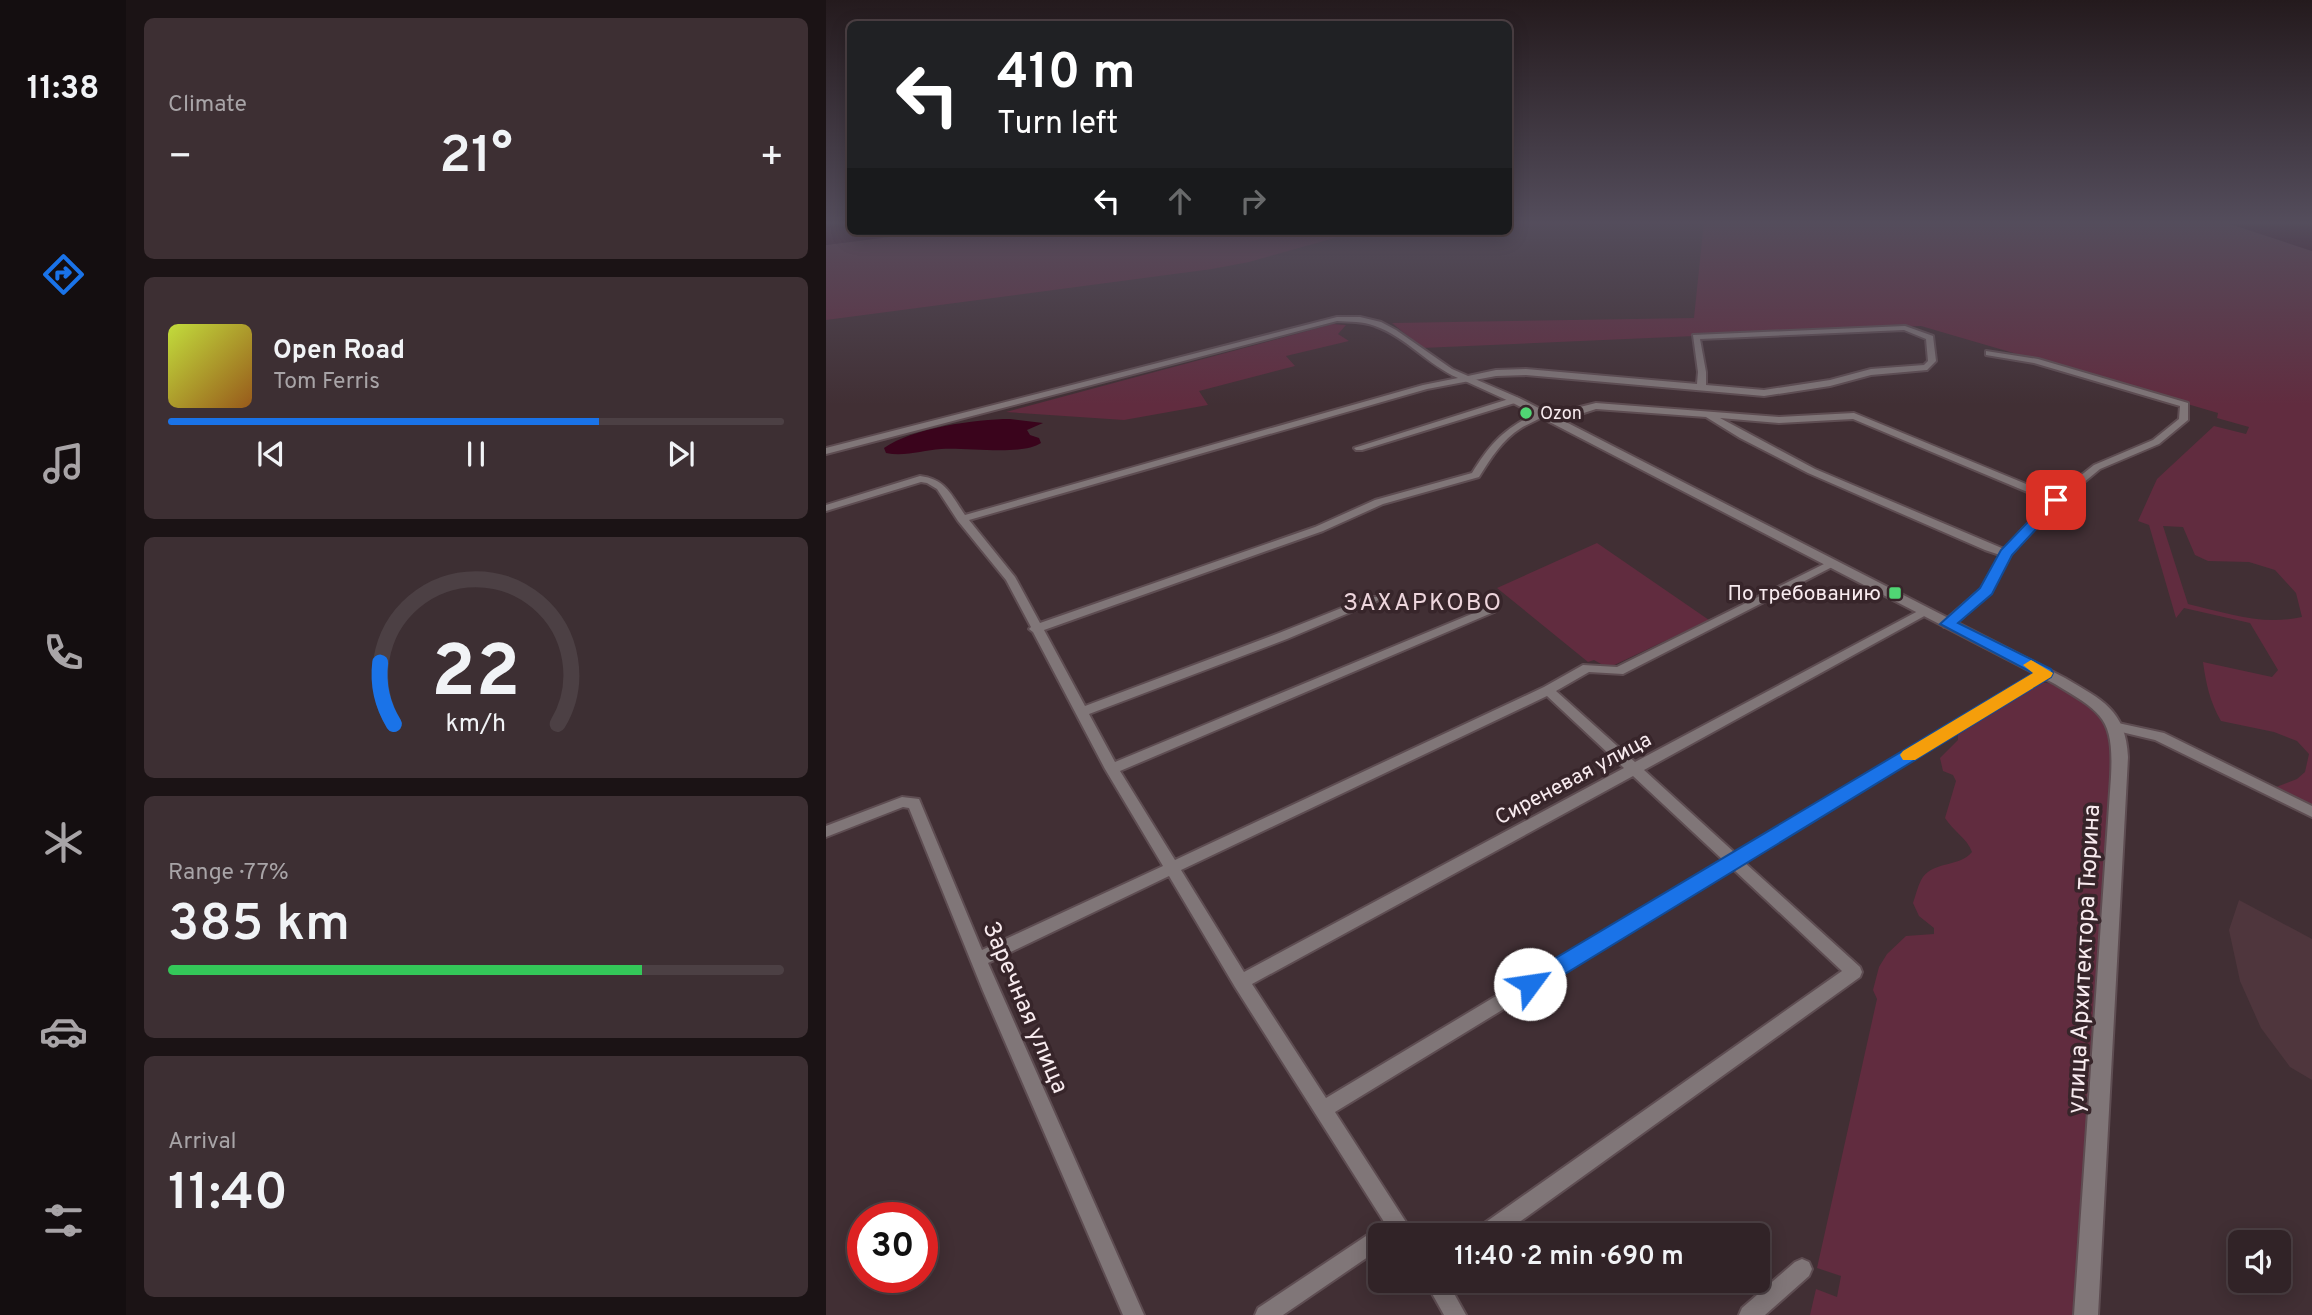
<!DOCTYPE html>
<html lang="en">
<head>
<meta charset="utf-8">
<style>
	:root { --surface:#312327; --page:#3d2f33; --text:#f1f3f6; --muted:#a8a4a7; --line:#4c4044; --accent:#1a73e8 }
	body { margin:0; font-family:Overpass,sans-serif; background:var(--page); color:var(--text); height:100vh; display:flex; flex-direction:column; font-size:26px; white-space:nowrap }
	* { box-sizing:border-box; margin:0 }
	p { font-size:23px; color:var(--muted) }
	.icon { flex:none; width:38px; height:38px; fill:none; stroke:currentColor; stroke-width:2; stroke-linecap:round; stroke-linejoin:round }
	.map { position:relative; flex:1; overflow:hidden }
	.panel { display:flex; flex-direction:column; gap:18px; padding:18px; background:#1b1315; width:700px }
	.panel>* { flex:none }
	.guide { position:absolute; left:21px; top:21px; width:665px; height:214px; border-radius:10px; box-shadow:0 4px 18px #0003,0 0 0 2px var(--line); background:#202124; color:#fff; overflow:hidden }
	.tools { position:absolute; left:1402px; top:1230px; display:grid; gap:14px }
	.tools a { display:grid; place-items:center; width:63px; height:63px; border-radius:10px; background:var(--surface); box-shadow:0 4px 18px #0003,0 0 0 2px var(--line); font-size:35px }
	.speed { position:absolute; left:21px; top:1202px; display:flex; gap:14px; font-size:35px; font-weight:700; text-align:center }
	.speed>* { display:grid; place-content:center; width:91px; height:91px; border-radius:50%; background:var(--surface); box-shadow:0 4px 18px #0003,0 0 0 2px var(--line); line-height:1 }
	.speed .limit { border:10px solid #d22; background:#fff; color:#111 }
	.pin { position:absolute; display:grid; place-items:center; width:60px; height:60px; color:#fff; margin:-30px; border-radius:14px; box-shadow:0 4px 10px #0006 }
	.me { position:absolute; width:77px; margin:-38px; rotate:59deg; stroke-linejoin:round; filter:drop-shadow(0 0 5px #0008) }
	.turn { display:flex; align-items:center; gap:24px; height:147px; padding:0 35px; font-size:32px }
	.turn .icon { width:91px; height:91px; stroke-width:2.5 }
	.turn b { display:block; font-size:49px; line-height:60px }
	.lanes { display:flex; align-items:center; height:66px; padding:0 35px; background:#0003; justify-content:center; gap:35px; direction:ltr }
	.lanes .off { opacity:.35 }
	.big { font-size:52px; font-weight:600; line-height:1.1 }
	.panel .tile { flex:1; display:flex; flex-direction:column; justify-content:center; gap:10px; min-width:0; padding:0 24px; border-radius:10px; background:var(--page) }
	.panel .dial { align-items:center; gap:0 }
	.dial svg { height:182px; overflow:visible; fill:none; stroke:var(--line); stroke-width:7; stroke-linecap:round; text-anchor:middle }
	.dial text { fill:var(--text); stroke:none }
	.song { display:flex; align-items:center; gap:21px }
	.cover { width:84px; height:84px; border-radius:10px; background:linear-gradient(135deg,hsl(70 70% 55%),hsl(30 70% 35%)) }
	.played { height:7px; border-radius:4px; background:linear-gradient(90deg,var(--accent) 70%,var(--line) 70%) }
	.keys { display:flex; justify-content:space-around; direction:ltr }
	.heat { display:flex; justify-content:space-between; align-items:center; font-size:38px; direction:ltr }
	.charge { height:10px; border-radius:5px; background:linear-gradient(90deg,#34c759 77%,var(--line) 0) }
	.trip { position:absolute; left:542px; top:1223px; width:402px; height:70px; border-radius:10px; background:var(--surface); box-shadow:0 4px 18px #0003,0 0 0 2px var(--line); font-weight:600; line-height:70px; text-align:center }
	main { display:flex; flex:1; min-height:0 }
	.menu { display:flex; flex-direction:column; width:126px; justify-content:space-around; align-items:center; background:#140e10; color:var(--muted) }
	.menu .icon { width:49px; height:49px }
	.menu .on { color:var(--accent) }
	.menu b { font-size:32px; color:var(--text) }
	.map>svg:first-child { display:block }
	.built { fill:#4f363d }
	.green { fill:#612c3f; fill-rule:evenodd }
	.water { fill:#3a041c }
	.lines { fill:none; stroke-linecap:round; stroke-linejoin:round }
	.minor-casing { stroke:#5e4d52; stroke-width:4 }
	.tertiary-casing { stroke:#5e4d52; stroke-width:4 }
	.minor { fill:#807678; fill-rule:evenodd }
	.tertiary { fill:#807678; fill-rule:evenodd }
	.route { fill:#1a73e8; stroke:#114b97; stroke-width:2 }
	.slow { fill:#f59e0b }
	.poi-dot { fill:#50d674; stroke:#37252a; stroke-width:2.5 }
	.labels { text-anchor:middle; stroke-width:7; stroke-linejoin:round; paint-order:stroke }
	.far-poi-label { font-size:18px; fill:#f8ebef; stroke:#37252a; text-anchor:start }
	.poi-label { font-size:21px; fill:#f8ebef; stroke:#37252a; text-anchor:end }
	.street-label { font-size:21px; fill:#f8ebef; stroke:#37252a }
	.quarter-label { font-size:24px; letter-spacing:2px; fill:#edd5dc; stroke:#37252a }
	.near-street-label { font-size:24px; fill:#f8ebef; stroke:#37252a }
</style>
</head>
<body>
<main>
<nav class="menu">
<b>11:38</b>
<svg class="icon on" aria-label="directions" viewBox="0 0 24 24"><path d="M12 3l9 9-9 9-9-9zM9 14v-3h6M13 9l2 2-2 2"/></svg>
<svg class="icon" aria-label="music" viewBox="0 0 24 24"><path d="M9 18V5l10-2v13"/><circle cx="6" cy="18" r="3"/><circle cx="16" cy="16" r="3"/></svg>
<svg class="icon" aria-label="phone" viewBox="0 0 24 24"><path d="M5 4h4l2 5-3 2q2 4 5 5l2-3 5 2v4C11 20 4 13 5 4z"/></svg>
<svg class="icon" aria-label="climate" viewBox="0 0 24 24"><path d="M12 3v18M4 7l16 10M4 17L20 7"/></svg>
<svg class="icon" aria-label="car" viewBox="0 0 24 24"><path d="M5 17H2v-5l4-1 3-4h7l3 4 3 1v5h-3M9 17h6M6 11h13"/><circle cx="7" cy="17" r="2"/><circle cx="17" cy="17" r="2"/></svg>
<svg class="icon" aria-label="filters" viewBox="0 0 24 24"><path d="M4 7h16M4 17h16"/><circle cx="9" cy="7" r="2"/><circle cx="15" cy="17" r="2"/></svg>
</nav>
<section class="panel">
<div class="tile"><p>Climate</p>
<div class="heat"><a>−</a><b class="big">21°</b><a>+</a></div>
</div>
<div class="tile">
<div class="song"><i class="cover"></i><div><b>Open Road</b><p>Tom Ferris</p></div></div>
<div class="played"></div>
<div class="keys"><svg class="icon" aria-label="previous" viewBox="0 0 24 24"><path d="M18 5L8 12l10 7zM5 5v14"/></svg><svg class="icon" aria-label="pause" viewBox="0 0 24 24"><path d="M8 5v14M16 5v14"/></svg><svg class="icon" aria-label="next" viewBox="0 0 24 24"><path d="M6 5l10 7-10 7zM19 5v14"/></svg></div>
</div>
<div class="tile dial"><svg viewBox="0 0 100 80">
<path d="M14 69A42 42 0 1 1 86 69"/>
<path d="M14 69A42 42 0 0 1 8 42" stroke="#1a73e8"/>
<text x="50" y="56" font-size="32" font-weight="700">22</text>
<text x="50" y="72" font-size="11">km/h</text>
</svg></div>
<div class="tile"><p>Range · 77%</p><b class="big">385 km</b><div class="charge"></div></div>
<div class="tile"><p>Arrival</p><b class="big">11:40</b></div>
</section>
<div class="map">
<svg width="1486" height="1315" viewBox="0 0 1486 1315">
	<rect width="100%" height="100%" fill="#412f34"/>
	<path class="built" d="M1413,900L1486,939V1080L1464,1067L1435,1028L1414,981L1403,930Z"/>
	<path class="green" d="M682,221H840L683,227Z
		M878,221H1396L1486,251V817L1437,792L1471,779L1479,772L1483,754L1471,741L1448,732L1395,721C1384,702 1380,684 1377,662L1446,677L1452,670L1424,623L1358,608L1350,618L1323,525L1312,521L1331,479L1388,426L1420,434L1423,427L1391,418L1392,413L1095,326L596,348L566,323L868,318ZM1337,526L1357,527L1369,555L1382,561L1423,562L1449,570L1470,593L1476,617C1436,626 1401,613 1362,604Z
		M111,231H533L423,262L386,269L0,320V245Z
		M507,324L520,325L512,334L523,341L460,356L469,366L373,391L382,405L298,420L180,412Z
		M771,543L883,620L782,668L768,660L762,662L671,588Z
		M1213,682L1228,684L1253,696L1282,719L1287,746L1249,1315H984L990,1289L1011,1297L1015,1276L991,1268L1051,999L1047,990L1053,967L1061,954L1080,936L1108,934V928L1093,916L1087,903C1090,895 1092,884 1097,877C1109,861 1134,867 1146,852C1141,838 1127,831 1119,818L1130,781L1127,775L1117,771L1114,758L1132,740V731Z"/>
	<path class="water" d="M0,221H24V231H111L0,245Z
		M1396,221H1486V251L1404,224Z
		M184,419L217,423L201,430L204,435L213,438L215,443C196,456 140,447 115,449C97,450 79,457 60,453L58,448C86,428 150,419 184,419Z"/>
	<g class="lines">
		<g class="minor-casing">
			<path id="minor" d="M511,317H534L555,322L570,330L626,369L642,376L670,370L700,369L871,384L872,372L867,335L1079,326L1107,336L1110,361L1101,370L1045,375L1004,386L938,396L700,375L670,376L601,389L143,520L189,577L214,623L489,527L549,500L646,473C665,442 680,427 713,412L716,411L721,414C713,420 703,423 695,428C676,440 665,458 653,477L557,504L497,531L218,630L259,706L453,633L543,597H551L553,599L551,601L461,639L263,714L289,762L660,608H668L670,610L668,612L294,771L349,860L718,687L757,665L791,667L1004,561L1010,564L1008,566L797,674L763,672L730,691L809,762L1094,610H1102L1104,612L1102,614L818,770L909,853L1215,670H1223L1225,673L918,862L1034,967L1036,972L1034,977L674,1236H647L650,1229L1016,971L907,869L509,1112L589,1236H567L409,987L343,876L162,963L318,1315H297L157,991L83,808L77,807L0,837V826L76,797L93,799L156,950L337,866L279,769L207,632L203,629L205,627L180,580L132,521L111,489L101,483L95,482L0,511V505L94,476C120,479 125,495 139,515L597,385L632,378C602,365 580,337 549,326C537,321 524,322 511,321L0,454V448ZM1078,330L1100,339L1102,361L1098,365L1045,369L1004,380L938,390L880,385V372L874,339ZM721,696L798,768L418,972L355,870ZM807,776L897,860L500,1098L426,984Z
				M1160,351L1212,359L1362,403V420L1333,444L1274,469L1234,502L1185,554L1164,593L1126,627H1118L1116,624L1118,621L1155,589L1174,555L1159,550L982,473L914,438L880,417L770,409L727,423L722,420L746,409L770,403L953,417L1028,413L1229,496L1268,465L1327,440L1353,419L1354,406L1208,363L1160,355ZM894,418L953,423L1027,419L1223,501L1178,549L989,469Z
				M689,397L692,398V402L536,450H530L528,448Z
				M1292,723L1338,733L1486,806V817L1329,740L1287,730L1285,727L1287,724Z
				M555,1226L562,1229L565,1236H555V1248L457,1315H429L432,1308Z
				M976,1259L983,1262L986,1269L983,1276L939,1315H913L916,1308L969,1262Z
				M599,1281H621L640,1315H618Z"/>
		</g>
		<g class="tertiary-casing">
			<path id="tertiary" d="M642,376L693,398L1239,678C1276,700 1300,710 1302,757L1272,1315H1248L1285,777C1288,718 1277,713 1229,684L685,402L639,381L637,379Z"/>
		</g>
		<use href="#minor" class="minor"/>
		<use href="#tertiary" class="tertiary"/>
	</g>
	<linearGradient id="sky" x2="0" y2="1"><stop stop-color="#241a1d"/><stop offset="0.55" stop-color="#544d5c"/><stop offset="1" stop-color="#544d5c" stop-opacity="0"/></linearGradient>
	<rect width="1486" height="405" fill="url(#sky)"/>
	<path class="route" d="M1230,496L1237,500L1186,555L1166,594L1132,623L1225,669L1227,673L1225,677L711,991L704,993L696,991L693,984L696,978L1207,673L1114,624L1154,588L1175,550L1225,498Z"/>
	<path class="slow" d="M1205,660L1227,673L1225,677L1089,760H1077L1074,755L1077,751L1207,673L1197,665Z"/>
	<g class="poi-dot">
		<circle cx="700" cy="413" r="7"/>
		<rect x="1062" y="586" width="14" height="14" rx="3.5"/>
	</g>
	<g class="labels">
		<g class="far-poi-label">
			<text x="714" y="419">Ozon</text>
		</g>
		<g class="poi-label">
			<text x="1055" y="600">По требованию</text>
		</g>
		<g class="street-label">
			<text transform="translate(747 778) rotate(-28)" y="7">Сиреневая улица</text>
		</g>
		<g class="quarter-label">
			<text x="597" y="610">ЗАХАРКОВО</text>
		</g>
		<g class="near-street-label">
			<text transform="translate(1257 959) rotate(-87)" y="8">улица Архитектора Тюрина</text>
			<text transform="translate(200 1007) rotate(67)" y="8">Заречная улица</text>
		</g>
	</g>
</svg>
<div class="tools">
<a><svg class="icon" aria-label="sound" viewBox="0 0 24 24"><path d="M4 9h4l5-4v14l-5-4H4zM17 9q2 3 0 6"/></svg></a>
</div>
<div class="speed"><div class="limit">30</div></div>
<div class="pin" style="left:1230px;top:500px;background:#d93025"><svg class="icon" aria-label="arrive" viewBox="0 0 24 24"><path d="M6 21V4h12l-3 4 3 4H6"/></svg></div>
<svg class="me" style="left:704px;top:984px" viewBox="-20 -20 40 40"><circle r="19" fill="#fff"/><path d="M0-13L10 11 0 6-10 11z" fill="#1a73e8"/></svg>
<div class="trip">11:40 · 2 min · 690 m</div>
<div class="guide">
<div class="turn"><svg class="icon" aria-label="left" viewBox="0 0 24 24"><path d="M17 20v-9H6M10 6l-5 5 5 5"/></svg><div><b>410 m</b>Turn left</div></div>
<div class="lanes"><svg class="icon" aria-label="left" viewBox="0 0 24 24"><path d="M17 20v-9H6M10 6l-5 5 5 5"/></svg><svg class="icon off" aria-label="ahead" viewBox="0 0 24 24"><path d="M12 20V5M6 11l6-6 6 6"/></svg><svg class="icon off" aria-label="right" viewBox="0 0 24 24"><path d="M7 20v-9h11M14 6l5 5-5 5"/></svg></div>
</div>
</div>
</main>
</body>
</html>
